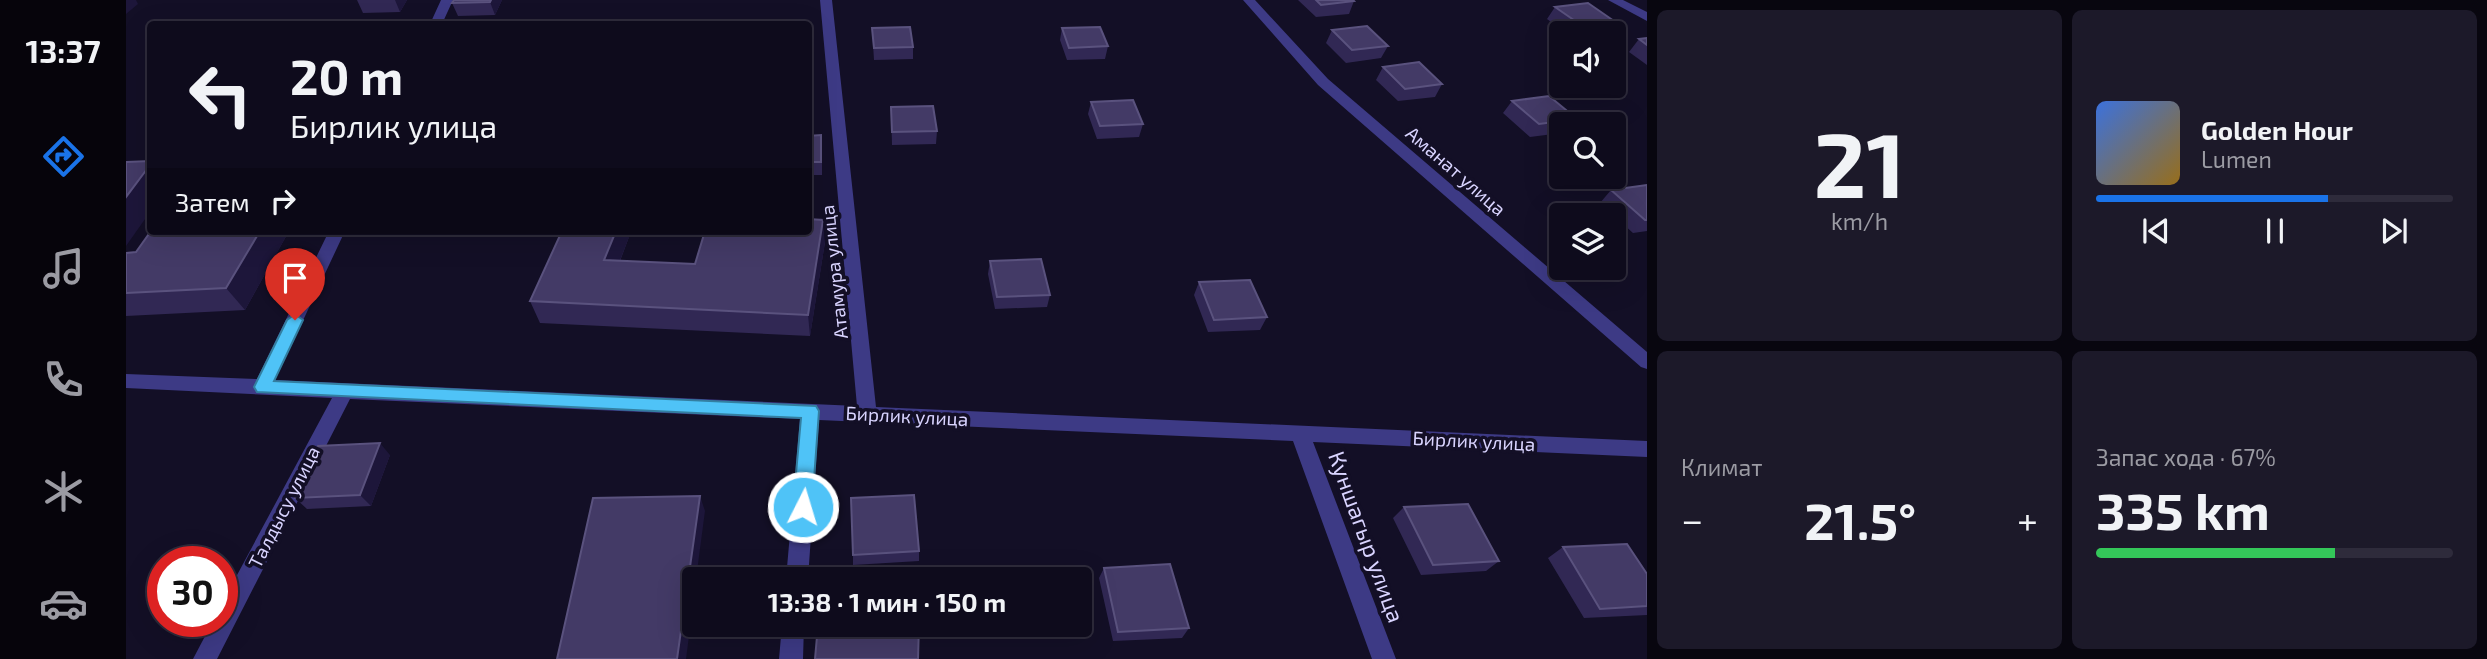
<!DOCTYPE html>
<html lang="ru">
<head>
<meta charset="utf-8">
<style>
	:root { --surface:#0e0b1c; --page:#1c1929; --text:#f1f3f6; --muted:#9b9ba3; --line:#2e2b3b; --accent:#1a73e8 }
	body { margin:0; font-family:"Exo 2",sans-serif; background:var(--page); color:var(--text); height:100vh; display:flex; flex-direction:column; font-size:26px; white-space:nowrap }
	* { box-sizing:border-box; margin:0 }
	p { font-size:23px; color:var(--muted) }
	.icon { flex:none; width:38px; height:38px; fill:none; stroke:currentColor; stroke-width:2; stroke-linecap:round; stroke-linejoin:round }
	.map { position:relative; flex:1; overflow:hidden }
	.details { display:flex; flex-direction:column; gap:10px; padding:10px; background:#08060f; width:840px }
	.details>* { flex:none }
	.hud { position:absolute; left:21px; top:21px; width:665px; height:214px; border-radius:7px; box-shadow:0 7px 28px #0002,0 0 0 2px var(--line); background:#0e0b1c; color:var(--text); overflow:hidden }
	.buttons { position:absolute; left:1423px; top:21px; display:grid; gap:14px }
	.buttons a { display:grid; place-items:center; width:77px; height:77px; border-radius:7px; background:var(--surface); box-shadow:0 7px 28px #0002,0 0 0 2px var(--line); font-size:35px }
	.speed { position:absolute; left:21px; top:546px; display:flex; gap:14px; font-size:35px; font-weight:700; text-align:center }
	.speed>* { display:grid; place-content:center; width:91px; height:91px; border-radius:50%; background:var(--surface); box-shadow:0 7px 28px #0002,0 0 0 2px var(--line); line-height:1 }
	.speed .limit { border:10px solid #d22; background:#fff; color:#111 }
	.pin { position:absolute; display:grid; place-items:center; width:60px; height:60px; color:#fff; margin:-72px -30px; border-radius:50% 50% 50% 0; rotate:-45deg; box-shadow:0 0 7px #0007 }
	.pin .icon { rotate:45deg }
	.me { position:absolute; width:77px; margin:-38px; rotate:5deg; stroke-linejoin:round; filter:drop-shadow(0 0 5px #0008) }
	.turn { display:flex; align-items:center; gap:24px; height:147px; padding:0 28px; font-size:32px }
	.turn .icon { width:91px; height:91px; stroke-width:2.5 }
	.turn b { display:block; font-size:49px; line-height:60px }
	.then { display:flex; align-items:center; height:66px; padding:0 28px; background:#0003; gap:14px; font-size:26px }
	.big { font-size:52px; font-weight:700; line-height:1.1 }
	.details .card { flex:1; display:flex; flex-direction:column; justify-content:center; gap:10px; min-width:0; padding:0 24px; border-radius:10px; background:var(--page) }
	.details .dial { align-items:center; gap:0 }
	.dial b { font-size:91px; line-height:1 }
	.song { display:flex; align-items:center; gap:21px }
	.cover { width:84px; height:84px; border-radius:10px; background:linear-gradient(135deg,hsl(220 70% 55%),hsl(40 70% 35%)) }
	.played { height:7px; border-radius:4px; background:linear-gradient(90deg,var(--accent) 65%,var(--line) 65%) }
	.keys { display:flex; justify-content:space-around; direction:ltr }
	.heat { display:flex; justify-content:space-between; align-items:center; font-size:38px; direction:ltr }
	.charge { height:10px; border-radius:5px; background:linear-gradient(90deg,#34c759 67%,var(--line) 0) }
	.details .tiles { flex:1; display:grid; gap:10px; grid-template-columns:repeat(2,1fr) }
	.trip { position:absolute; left:556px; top:567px; width:410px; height:70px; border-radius:7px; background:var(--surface); box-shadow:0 7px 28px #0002,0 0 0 2px var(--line); font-weight:700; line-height:70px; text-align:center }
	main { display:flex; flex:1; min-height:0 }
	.dock { display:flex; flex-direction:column; width:126px; justify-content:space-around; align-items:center; background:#06040b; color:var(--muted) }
	.dock .icon { width:49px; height:49px }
	.dock .current { color:var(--accent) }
	.dock b { font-size:32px; color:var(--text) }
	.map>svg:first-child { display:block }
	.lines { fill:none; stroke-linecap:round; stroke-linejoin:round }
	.street { fill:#3d3a85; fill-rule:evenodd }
	.wall { fill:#312854 }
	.shaded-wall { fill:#1d163a }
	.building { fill:#433a66; stroke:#5a527e; stroke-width:2 }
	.route { fill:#4fc3f7; stroke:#337fa1; stroke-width:2 }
	.labels { text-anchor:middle; stroke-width:7; stroke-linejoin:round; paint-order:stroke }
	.street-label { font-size:19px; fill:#d9d4ff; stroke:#130f26 }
	.near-street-label { font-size:23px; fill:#d9d4ff; stroke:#130f26 }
</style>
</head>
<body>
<main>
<nav class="dock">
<b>13:37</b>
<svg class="icon current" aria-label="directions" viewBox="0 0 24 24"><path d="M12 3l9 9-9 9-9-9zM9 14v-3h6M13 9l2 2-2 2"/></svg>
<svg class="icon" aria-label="music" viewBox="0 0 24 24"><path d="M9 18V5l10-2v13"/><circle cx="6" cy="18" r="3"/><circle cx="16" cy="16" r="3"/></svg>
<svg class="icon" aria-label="phone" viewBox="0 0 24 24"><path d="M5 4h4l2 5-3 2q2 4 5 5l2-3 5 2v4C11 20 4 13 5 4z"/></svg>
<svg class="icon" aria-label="climate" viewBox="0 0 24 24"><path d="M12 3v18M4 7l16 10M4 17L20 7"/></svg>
<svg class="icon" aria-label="car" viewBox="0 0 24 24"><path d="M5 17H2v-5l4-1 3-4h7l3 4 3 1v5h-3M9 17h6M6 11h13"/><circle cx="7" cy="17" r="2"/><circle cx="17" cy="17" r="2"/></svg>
</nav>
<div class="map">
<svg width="1521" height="659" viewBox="0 0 1521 659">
	<rect width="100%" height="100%" fill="#130f26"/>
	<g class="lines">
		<path class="street" d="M315,0H327L316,24H304Z
			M694,0H706L750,407L1521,441V457L1187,442L1270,659H1246L1167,441L693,420L682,579H660L674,419L224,399L91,659H67L87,621H96V603L206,398L0,388V374L131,379L203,231H219L149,380L731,406Z
			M1117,0H1129L1202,79L1521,352V369L1515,367L1192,85Z
			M1482,0H1497L1521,12V21Z
			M656,625H678L677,659H653Z"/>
	</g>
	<path class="wall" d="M231,0H281L274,12L237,13Z
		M328,0H376L369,15L332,16L326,3Z
		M1172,0H1227L1228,1L1223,14L1190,17Z
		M1429,7L1488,21L1479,33H1440L1421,19Z
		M746,28L787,47V59L748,60Z
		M936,28L982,46L979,59L941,60L934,40Z
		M1206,30L1262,46L1255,58L1220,63L1200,43Z
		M1521,38V65L1503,52L1513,39Z
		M1257,67L1316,84L1309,97L1272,101L1250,80Z
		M1386,101L1451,119L1447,124H1435V133L1404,137L1377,113Z
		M965,102L1017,124L1013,137L971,139L962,114Z
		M765,107L811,131L810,144L766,145Z
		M682,136L696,148V175H682Z
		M1521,185V231L1507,233L1474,203L1485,190Z
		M163,231L119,310L0,316V253Z
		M503,237L494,261L569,264L699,242L684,336L414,323L404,301Z
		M864,261L924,295L921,307L869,309L862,274Z
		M1073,282L1141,317L1134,330L1082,332L1068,295Z
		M264,455L245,506L181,509L169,498Z
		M1278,507L1373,561L1360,571L1295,575L1267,518Z
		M1437,547L1521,574V615L1458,618L1422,558Z
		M793,551V561L727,565V555Z
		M978,568L1063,628L1056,638L987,641L973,578Z"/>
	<path class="shaded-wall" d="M0,0H10L12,4L0,14Z
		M269,0H281L274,12Z
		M365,0H376L369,15L364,2Z
		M24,165V212L0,246V197Z
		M697,220L699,242L684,336L682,315Z
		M134,231H163L119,310L100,288Z
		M490,231H501L503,237L486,281L478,260Z
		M254,443L264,455L245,506L234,495Z
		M574,496L579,511L570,579H569V590L560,659H551Z"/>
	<path class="building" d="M328,0H365L364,2L326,3Z
		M1190,0H1227L1228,1L1195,5Z
		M1462,3L1488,21L1455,25L1429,7Z
		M631,22V24H592V23Z
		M1241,26L1262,46L1226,50L1206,30Z
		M784,27L787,47L748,48L746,28Z
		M974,27L982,46L943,48L936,28Z
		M1521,38V45L1513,39Z
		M1293,62L1316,84L1279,89L1257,67Z
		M1423,96L1451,119L1413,124L1386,101Z
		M1007,100L1017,124L974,126L965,102Z
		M807,106L811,131L766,132L765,107Z
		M695,135V162H682V136Z
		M24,161V165L0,197V162Z
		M1521,185V220H1519L1485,190Z
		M682,219L697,220L682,315L404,301L436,231H490L478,260L569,264L579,231H682Z
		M25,231H134L100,288L0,293V253L10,252Z
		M915,259L924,295L871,297L864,261Z
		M1124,280L1141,317L1088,320L1073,282Z
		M254,443L234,495L169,498L192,446Z
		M788,495L793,551L727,555L725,498Z
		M574,496L551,659H431L467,498Z
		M1342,504L1373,561L1307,565L1278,507Z
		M1501,544L1521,574V606L1474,609L1437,547Z
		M1044,564L1063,628L992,632L978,568Z
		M692,625H793L792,659H689Z"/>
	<path class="route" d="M169,314L177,320L148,381L690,406L693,411L686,507L683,513L677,516L670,513L667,507L675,418L131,392L128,387L161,320Z"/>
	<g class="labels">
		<g class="street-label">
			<text transform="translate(1330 171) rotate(41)" y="7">Аманат улица</text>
			<text transform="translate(708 272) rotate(-96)" y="7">Атамура улица</text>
			<text transform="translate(781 416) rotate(3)" y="7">Бирлик улица</text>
			<text transform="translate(1348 441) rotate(3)" y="7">Бирлик улица</text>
			<text transform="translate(158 507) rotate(-63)" y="7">Талдысу улица</text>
		</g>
		<g class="near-street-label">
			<text transform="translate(1240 537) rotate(70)" y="8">Куншагыр улица</text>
		</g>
	</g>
</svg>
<div class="buttons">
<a><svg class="icon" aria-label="sound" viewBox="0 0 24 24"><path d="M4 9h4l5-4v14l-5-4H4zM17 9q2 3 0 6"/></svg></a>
<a><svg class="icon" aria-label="search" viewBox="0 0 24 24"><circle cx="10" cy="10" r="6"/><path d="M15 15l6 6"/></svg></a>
<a><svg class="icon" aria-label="layers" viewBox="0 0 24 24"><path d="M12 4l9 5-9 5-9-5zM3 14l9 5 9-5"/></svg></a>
</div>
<div class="speed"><div class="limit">30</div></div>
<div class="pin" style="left:169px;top:320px;background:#d93025"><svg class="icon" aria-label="arrive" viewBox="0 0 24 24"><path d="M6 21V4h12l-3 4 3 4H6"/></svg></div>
<svg class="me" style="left:677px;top:507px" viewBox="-20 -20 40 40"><circle r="17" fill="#4fc3f7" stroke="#fff" stroke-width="3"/><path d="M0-11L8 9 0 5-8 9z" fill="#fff"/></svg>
<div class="trip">13:38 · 1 мин · 150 m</div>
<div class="hud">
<div class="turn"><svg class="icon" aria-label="left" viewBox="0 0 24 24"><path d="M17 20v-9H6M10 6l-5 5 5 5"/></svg><div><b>20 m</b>Бирлик улица</div></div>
<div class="then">Затем<svg class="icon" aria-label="right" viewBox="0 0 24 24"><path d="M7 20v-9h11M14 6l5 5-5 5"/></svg></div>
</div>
</div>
<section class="details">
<div class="tiles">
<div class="card dial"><b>21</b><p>km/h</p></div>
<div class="card">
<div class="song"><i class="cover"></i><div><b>Golden Hour</b><p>Lumen</p></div></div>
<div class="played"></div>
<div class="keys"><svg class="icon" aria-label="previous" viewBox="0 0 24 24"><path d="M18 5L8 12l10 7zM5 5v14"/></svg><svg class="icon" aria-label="pause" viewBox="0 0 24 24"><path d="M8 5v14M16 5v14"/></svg><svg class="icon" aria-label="next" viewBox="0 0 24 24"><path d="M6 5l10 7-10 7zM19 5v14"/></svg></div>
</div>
<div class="card"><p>Климат</p>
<div class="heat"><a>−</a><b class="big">21.5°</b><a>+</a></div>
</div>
<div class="card"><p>Запас хода · 67%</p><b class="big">335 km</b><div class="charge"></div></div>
</div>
</section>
</main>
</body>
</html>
